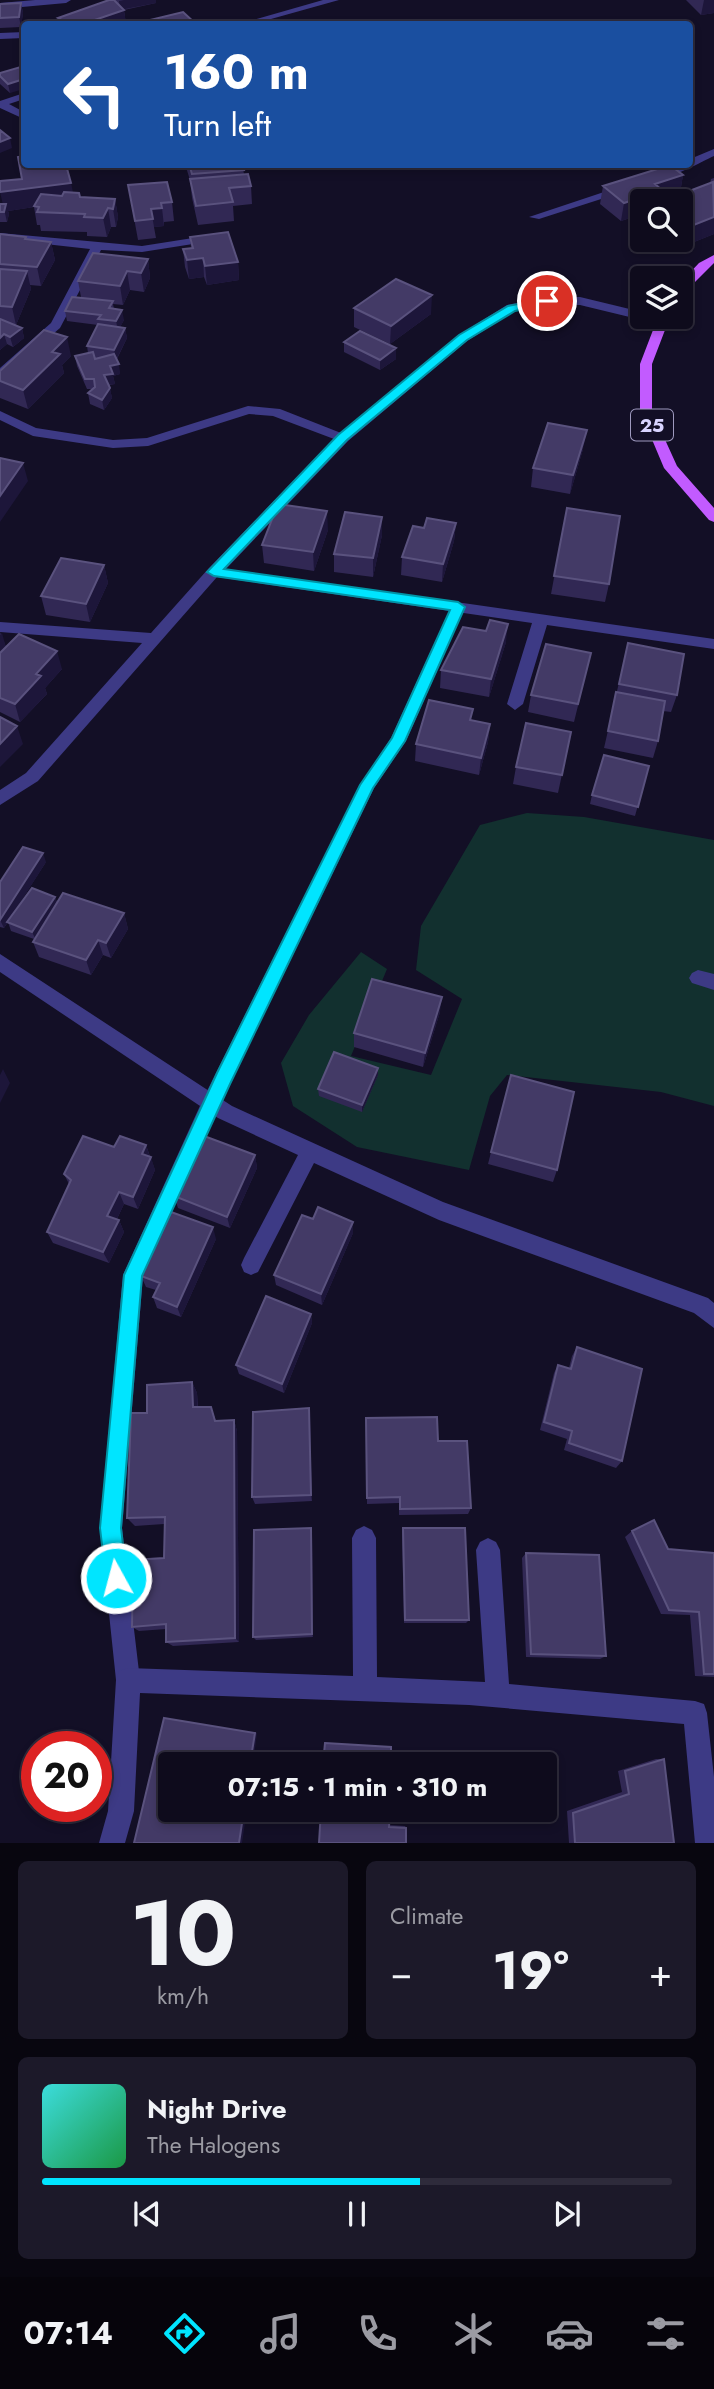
<!DOCTYPE html>
<html lang="en">
<head>
<meta charset="utf-8">
<style>
	:root { --surface:#0e0b1c; --page:#1c1929; --text:#f1f3f6; --muted:#9b9ba3; --line:#2e2b3b; --accent:#00e5ff }
	body { margin:0; font-family:Jost,sans-serif; background:var(--page); color:var(--text); height:100vh; display:flex; flex-direction:column; font-size:26px; white-space:nowrap }
	* { box-sizing:border-box; margin:0 }
	p { font-size:23px; color:var(--muted) }
	.icon { flex:none; width:38px; height:38px; fill:none; stroke:currentColor; stroke-width:2; stroke-linecap:round; stroke-linejoin:round }
	.map { position:relative; height:1843px; overflow:hidden }
	.details { display:flex; flex-direction:column; gap:18px; padding:18px; background:#08060f; flex:1 }
	.details>* { flex:none }
	.guide { position:absolute; left:21px; top:21px; width:672px; height:147px; border-radius:7px; box-shadow:0 4px 10px #0003,0 0 0 2px var(--line); background:#1a4fa0; color:#fff; overflow:hidden }
	.buttons { position:absolute; left:630px; top:189px; display:grid; gap:14px }
	.buttons a { display:grid; place-items:center; width:63px; height:63px; border-radius:7px; background:var(--surface); box-shadow:0 4px 10px #0003,0 0 0 2px var(--line); font-size:35px }
	.speed { position:absolute; left:21px; top:1731px; display:flex; gap:14px; font-size:35px; font-weight:700; text-align:center }
	.speed>* { display:grid; place-content:center; width:91px; height:91px; border-radius:50%; background:var(--surface); box-shadow:0 4px 10px #0003,0 0 0 2px var(--line); line-height:1 }
	.speed .limit { border:10px solid #d22; background:#fff; color:#111 }
	.pin { position:absolute; display:grid; place-items:center; width:60px; height:60px; color:#fff; margin:-30px; border:4px solid #fff; border-radius:50%; box-shadow:0 2px 7px #0007 }
	.me { position:absolute; width:77px; margin:-38px; rotate:353deg; stroke-linejoin:round; filter:drop-shadow(0 0 5px #0008) }
	.turn { display:flex; align-items:center; gap:24px; height:147px; padding:0 28px; font-size:32px }
	.turn .icon { width:91px; height:91px; stroke-width:2.5 }
	.turn b { display:block; font-size:49px; line-height:60px }
	.big { font-size:52px; font-weight:700; line-height:1.1 }
	.details .card { flex:1; display:flex; flex-direction:column; justify-content:center; gap:10px; min-width:0; padding:0 24px; border-radius:10px; background:var(--page) }
	.details .dial { align-items:center; gap:0 }
	.dial b { font-size:91px; line-height:1 }
	.song { display:flex; align-items:center; gap:21px }
	.cover { width:84px; height:84px; border-radius:10px; background:linear-gradient(135deg,hsl(180 70% 55%),hsl(140 70% 35%)) }
	.played { height:7px; border-radius:4px; background:linear-gradient(90deg,var(--accent) 60%,var(--line) 60%) }
	.keys { display:flex; justify-content:space-around; direction:ltr }
	.heat { display:flex; justify-content:space-between; align-items:center; font-size:38px; direction:ltr }
	.details .tiles { flex:1; display:grid; gap:18px; grid-template-columns:1fr 1fr }
	.card:last-child { grid-column:span 2 }
	.trip { position:absolute; left:158px; top:1752px; width:399px; height:70px; border-radius:7px; background:var(--surface); box-shadow:0 4px 10px #0003,0 0 0 2px var(--line); font-weight:700; line-height:70px; text-align:center }
	.menu { display:flex; height:112px; justify-content:space-around; align-items:center; background:#06040b; color:var(--muted) }
	.menu .icon { width:49px; height:49px }
	.menu .selected { color:var(--accent) }
	.menu b { font-size:32px; color:var(--text) }
	.map>svg:first-child { display:block }
	.green { fill:#12302f }
	.lines { fill:none; stroke-linecap:round; stroke-linejoin:round }
	.service { fill:#3d3a85; fill-rule:evenodd }
	.minor { fill:#3d3a85; fill-rule:evenodd }
	.primary { fill:#c25bff; fill-rule:evenodd }
	.wall { fill:#312854 }
	.shaded-wall { fill:#1d163a }
	.building { fill:#433a66; stroke:#5a527e; stroke-width:2 }
	.route { fill:#00e5ff; stroke:#0095a6; stroke-width:2 }
	.labels { text-anchor:middle; stroke-width:7; stroke-linejoin:round; paint-order:stroke }
	.shield { fill:#130f26; stroke:#9e99be; stroke-width:2 }
	.shield-label { font-size:19px; font-weight:bold; fill:#d9d4ff }
</style>
</head>
<body>
<div class="map">
<svg width="714" height="1843" viewBox="0 0 714 1843">
	<rect width="100%" height="100%" fill="#130f26"/>
	<path class="green" d="M527,813L584,817L714,840V1106L661,1092L507,1075L490,1096L469,1170L357,1147L293,1106L281,1063L309,1015L361,952L387,969L351,1056L431,1075L462,999L416,970L421,926L480,825Z"/>
	<g class="lines">
		<path class="service" d="M458,602L465,607L406,741L374,788L218,1109L143,1276L122,1528L140,1680L137,1689L128,1692L119,1689L116,1680L100,1528L123,1275L204,1097L360,785L391,738L451,607Z"/>
		<path class="minor" d="M35,0H71L66,3L0,9V3Z
			M323,0H339L253,24H239Z
			M24,32V38L0,39V33Z
			M24,93V99L9,104L24,112V119L0,108V101Z
			M714,149V156C701,162 660,185 650,178L677,164H690V159Z
			M622,186L627,189L626,191L539,219L529,217Z
			M0,233L142,246L212,235L218,238L212,241L142,252L101,250L60,328L0,379V368L51,323L90,249L0,239Z
			M547,297H580L642,312V317H648L642,320L580,305H547L515,311L467,341L348,441L226,569L714,639V649L547,625L523,704L515,710L507,704L532,623L217,577L38,781L0,805V790L26,773L142,643L0,632V622L151,633L209,568L334,439L273,416L249,414L148,446L113,448L33,436L0,420V411L36,428L113,440L147,438L248,406L280,409L341,433L459,335L507,305Z
			M0,954L232,1106L443,1202L708,1298L714,1303V1328L694,1313L439,1220L314,1163L258,1272L251,1275L244,1272L241,1265L244,1258L298,1155L218,1118L0,972Z
			M698,970L714,974V990L692,983L689,978L692,973Z
			M364,1526L372,1530L376,1538L377,1677L485,1682L476,1550L480,1542L488,1538L496,1542L500,1550L509,1684L695,1701L704,1704L707,1713L714,1777V1843H695L684,1724L469,1705L140,1693L134,1811L125,1843H99L108,1811L116,1680L119,1671L128,1668L353,1676L352,1538L356,1530Z"/>
		<path class="primary" d="M714,255V263L685,292H681V282L699,263Z
			M658,317H670L652,364V411L677,466L714,508V522L709,520L664,468L640,411V364Z"/>
	</g>
	<path class="wall" d="M109,0H156V3L124,10L126,24H59L58,18Z
		M686,0H714V13L701,15Z
		M21,3L23,13L21,27L0,28V4Z
		M24,66L10,93L0,84V73Z
		M185,164H242L244,174L251,186L252,204L233,206L234,221L198,225L192,198L190,180Z
		M683,175L680,193L661,199L642,201V233L636,228L639,215L621,221L600,204L603,186Z
		M714,178V234L669,252L652,240H681L710,184L711,179Z
		M128,185L172,202L174,221L164,222V226L154,227L156,238L138,240Z
		M73,193L80,197L115,199L118,217L116,227H111L107,237L87,236V232L41,231L40,225H37L34,207L8,211L9,214L7,222H0V204Z
		M0,234L26,237L27,239L51,242L55,260L41,286L30,285L31,289L16,325L22,328L24,338L13,347L7,344L0,350Z
		M190,237L238,262L239,280L207,285L204,277L189,279L185,267L183,249L191,248Z
		M148,259L150,278L144,292L130,290L123,305L113,304L114,309L124,320L120,327L125,328L127,338L117,359L120,374L113,376L115,384L109,385L112,398L104,410L90,404L88,393L93,389H87L77,366L75,356L88,353L87,346L98,325L67,321L65,311L81,297L78,281Z
		M354,308L431,314L390,344L354,327Z
		M344,342L396,359L380,370L344,352Z
		M71,356L62,365L64,373L28,409L0,398V371Z
		M583,449L570,494L531,487L533,468Z
		M567,508L609,584L605,602L551,594Z
		M456,523L454,541L442,582L401,575L402,557L424,528Z
		M328,530L314,571L264,563L262,545Z
		M382,535L373,577L334,572V554Z
		M104,565L108,583L90,622L46,615L41,596Z
		M486,631L506,642L489,697L440,688L441,670Z
		M0,632L6,647L62,669L45,688L47,694L20,722L0,712Z
		M628,643L677,695L671,712L663,711L658,741L653,758L604,748Z
		M591,653L574,722L528,712L531,695Z
		M472,720L490,724L488,742L479,775L415,761L416,744Z
		M571,732L558,793L513,784L516,767Z
		M649,766L635,816L590,804L592,795Z
		M46,862L8,921L55,897L57,902L124,913L128,929L111,958L103,955L91,975L39,957L33,942L34,939L11,931L8,922L4,928L0,927V882Z
		M440,1012L423,1067L354,1047V1033Z
		M378,1075L362,1112L319,1096L318,1089Z
		M146,1145L155,1170L138,1209L124,1204L117,1219L119,1220L124,1232L109,1263L53,1243L47,1232L69,1184L64,1174L114,1147Z
		M491,1152L557,1170L553,1182L488,1164Z
		M255,1155L257,1168L230,1228L178,1208L174,1196Z
		M353,1233L322,1305L276,1285L274,1275Z
		M216,1239L181,1317L157,1308L153,1297L156,1290L146,1287L141,1276Z
		M311,1314L312,1323L284,1393L239,1374L236,1365Z
		M577,1347L622,1461L616,1468L564,1450L567,1439L540,1430L554,1373L558,1365L569,1368L572,1356Z
		M192,1382L197,1393L198,1407H211L216,1421L234,1420L237,1431L239,1642L173,1646L166,1642V1629L139,1631L132,1627L164,1558V1524L135,1526L127,1518L147,1413Z
		M309,1408L312,1501L255,1504L252,1497Z
		M366,1418L438,1441L471,1508L468,1514L399,1515V1503L367,1504Z
		M311,1528L312,1533L313,1637L256,1640L253,1637Z
		M403,1528L469,1620L466,1623H404L402,1533Z
		M632,1531L668,1549L714,1553V1677L695,1676L690,1615L661,1614L625,1537Z
		M526,1553L606,1656L600,1659L526,1657L522,1558Z
		M656,1759H664L674,1843H569L567,1811L622,1792L618,1771Z
		M389,1825L405,1826L406,1828L319,1843Z"/>
	<path class="shaded-wall" d="M124,0H156V3L120,10L119,1Z
		M704,0H714V13L701,15Z
		M21,3L23,13L21,27L19,17Z
		M124,10L126,24H83Z
		M24,79V89L10,93L8,84Z
		M10,138L12,148L0,153V142Z
		M683,175L680,193L661,199L660,201H642V212L640,210L639,215L621,221L624,203L655,184Z
		M71,183L75,202L34,206V207L8,211L9,214L7,222L0,192Z
		M115,199L118,217L116,227L113,209Z
		M108,208L111,227L107,237L103,218Z
		M162,208L164,226L154,227L151,209Z
		M714,217V234L669,252L671,240H681V230Z
		M51,242L55,260L41,286L37,267Z
		M203,258L204,277L189,279L187,260Z
		M148,259L150,278L144,292L141,273Z
		M238,262L239,280L207,285L205,266Z
		M27,271L31,289L16,325L12,307Z
		M127,271L130,290L123,305L120,286Z
		M432,295L431,314L390,344L391,326Z
		M122,310L124,320L118,331L116,321Z
		M22,328L24,338L13,347L10,337Z
		M125,328L127,338L116,360L114,350Z
		M4,334L7,344L0,350V338Z
		M67,337L71,356L62,365L64,373L28,409L23,390L52,352Z
		M396,348V359L380,370V360Z
		M119,364L120,374L113,376L115,384L106,385L104,375L110,366Z
		M110,388L112,398L104,410L102,400Z
		M587,430L583,449L570,494L573,475Z
		M23,463L28,481L0,522V496Z
		M327,511L328,530L314,571L313,552Z
		M382,517V535L373,577V558Z
		M456,523L454,541L442,582L443,564Z
		M104,565L108,583L90,622L86,604Z
		M508,624L506,642L489,697L491,679Z
		M2,633L7,651L0,659V635Z
		M57,651L62,669L45,688L47,694L20,722L15,704L36,674Z
		M490,724L488,742L479,775L481,758Z
		M17,726L23,744L0,767V744Z
		M43,853L46,862L4,928L0,920Z
		M55,897L58,906L36,940L32,932Z
		M124,913L128,929L111,958L106,943Z
		M98,940L103,955L91,975L86,960Z
		M442,997L440,1012L423,1067L425,1053Z
		M378,1068V1075L362,1112V1105Z
		M3,1069L10,1083L0,1103V1075Z
		M146,1145L150,1157L142,1154Z
		M255,1155L257,1168L230,1228L227,1217Z
		M151,1157L155,1170L138,1209L133,1197Z
		M119,1192L124,1204L113,1227L107,1216Z
		M119,1220L124,1232L109,1263L103,1252Z
		M353,1222V1233L322,1305L321,1294Z
		M213,1227L216,1239L181,1317L177,1307Z
		M311,1314L312,1323L284,1393L282,1384Z
		M192,1382L197,1393L198,1418L193,1407Z
		M309,1408L310,1416L312,1501L311,1495Z
		M234,1420L237,1431L239,1642L235,1638Z
		M311,1528L312,1533L313,1637L312,1634Z
		M255,1733H257L253,1764H250Z
		M244,1810H247L242,1843H239Z"/>
	<path class="building" d="M109,0H114L124,10L83,24H69L58,18Z
		M21,3L19,17L0,18V4Z
		M183,12L195,23L189,24H150L146,21Z
		M24,66V79L8,84L0,76V73Z
		M0,130L10,138L0,142Z
		M24,156V164L66,165L71,183L0,192V181L22,179L18,157Z
		M189,164H242L244,170L192,174Z
		M670,165L683,175L655,184L662,190L624,203L603,186Z
		M248,174L251,186L229,188L233,202L196,206L190,179Z
		M167,182L172,202L161,203L162,208L151,209L153,219L135,221L128,185Z
		M713,182L714,217L681,230V201H663Z
		M64,192L79,193L80,197L115,199L113,209L108,208L103,218L84,217L85,214L37,212L39,207L34,206L41,194L62,196Z
		M0,204H6L4,212H0Z
		M228,232L238,262L205,266L203,258L187,260L183,249L193,248L190,237Z
		M0,234L26,237L25,239L51,242L37,267L0,264Z
		M93,253L148,259L141,273L127,271L120,286L78,281Z
		M0,269L27,271L12,307L0,306Z
		M396,279L432,295L391,326L354,308Z
		M72,297L113,301L109,308L122,310L116,321L98,319L101,315L65,311Z
		M0,319L22,328L10,337L4,334L0,338Z
		M98,324L125,328L114,350L87,346Z
		M44,330L67,337L52,352L60,354L23,390L0,381V371Z
		M360,331L396,348L380,360L344,342Z
		M93,352L95,359L114,354L119,364L110,366L113,374L104,375L110,388L102,400L88,393L95,387L94,379H85L75,356Z
		M548,423L587,430L573,475L533,468Z
		M0,458L23,463L0,496Z
		M278,504L327,511L313,552L262,545Z
		M567,508L620,516L609,584L554,576Z
		M345,512L382,517L373,558L334,554Z
		M427,518L456,523L443,564L402,557L413,526L424,528Z
		M61,558L104,565L86,604L41,596Z
		M490,620L508,624L491,679L441,670L463,627L486,631Z
		M19,634L57,651L36,674L41,676L15,704L0,698V653Z
		M628,643L684,654L677,695L619,684Z
		M546,644L591,653L578,704L531,695Z
		M616,692L665,701L658,741L608,731Z
		M429,700L473,709L470,720L490,724L481,758L416,744Z
		M0,717L17,726L0,744Z
		M526,723L571,732L562,775L516,767Z
		M604,755L649,766L638,807L592,795Z
		M23,847L43,853L0,920V882Z
		M32,888L55,897L32,932L7,922Z
		M63,893L124,913L106,943L98,940L86,960L33,942Z
		M372,979L442,997L425,1053L354,1033Z
		M334,1052L378,1068L362,1105L318,1089Z
		M511,1075L574,1092L557,1170L491,1152Z
		M83,1136L114,1147L120,1136L146,1145L142,1154L151,1157L133,1197L119,1192L107,1216L119,1220L103,1252L47,1232L71,1180L64,1174Z
		M204,1136L255,1155L227,1217L174,1196Z
		M318,1207L353,1222L321,1294L274,1275L302,1215L313,1219Z
		M171,1212L213,1227L177,1307L153,1297L160,1283L141,1276Z
		M266,1296L311,1314L282,1384L236,1365Z
		M577,1347L642,1369L622,1461L569,1443L572,1431L544,1422L558,1365L571,1369Z
		M192,1382L193,1407H211L215,1421L234,1420L235,1638L166,1642V1624L132,1627L133,1560L164,1558L165,1517L127,1518L131,1413H147V1385Z
		M309,1408L311,1495L252,1497L253,1412Z
		M437,1417L438,1441H467L471,1508L400,1509V1497L367,1498L366,1418Z
		M654,1520L668,1549L714,1553V1674H704L699,1612L669,1610L632,1531Z
		M311,1528L312,1634L253,1637L254,1530Z
		M403,1528H465L469,1620H405Z
		M526,1553L599,1555L606,1656L531,1654Z
		M164,1718L255,1733L250,1764H170V1810H244L239,1843H134Z
		M325,1743L391,1747V1764H323Z
		M664,1759L674,1843H575L573,1813L629,1794L625,1771Z
		M321,1810H390L389,1827L406,1828V1843H319Z"/>
	<path class="route" d="M547,298L551,299V304L515,311L467,340L347,440L224,569L458,602L465,607L405,741L373,788L230,1084L142,1276L121,1528L127,1578L124,1586L116,1589L109,1586L106,1578L100,1528L124,1275L217,1073L360,785L392,738L450,610L214,576L207,572L338,435L459,335L508,306Z"/>
	<g class="labels">
		<rect class="shield" x="631" y="409.5" width="42" height="31" rx="5"/>
		<g class="shield-label">
			<text x="652" y="432">25</text>
		</g>
	</g>
</svg>
<div class="buttons">
<a><svg class="icon" aria-label="search" viewBox="0 0 24 24"><circle cx="10" cy="10" r="6"/><path d="M15 15l6 6"/></svg></a>
<a><svg class="icon" aria-label="layers" viewBox="0 0 24 24"><path d="M12 4l9 5-9 5-9-5zM3 14l9 5 9-5"/></svg></a>
</div>
<div class="speed"><div class="limit">20</div></div>
<div class="pin" style="left:547px;top:301px;background:#d93025"><svg class="icon" aria-label="arrive" viewBox="0 0 24 24"><path d="M6 21V4h12l-3 4 3 4H6"/></svg></div>
<svg class="me" style="left:116px;top:1578px" viewBox="-20 -20 40 40"><circle r="17" fill="#00e5ff" stroke="#fff" stroke-width="3"/><path d="M0-11L8 9 0 5-8 9z" fill="#fff"/></svg>
<div class="trip">07:15 · 1 min · 310 m</div>
<div class="guide">
<div class="turn"><svg class="icon" aria-label="left" viewBox="0 0 24 24"><path d="M17 20v-9H6M10 6l-5 5 5 5"/></svg><div><b>160 m</b>Turn left</div></div>
</div>
</div>
<section class="details">
<div class="tiles">
<div class="card dial"><b>10</b><p>km/h</p></div>
<div class="card"><p>Climate</p>
<div class="heat"><a>−</a><b class="big">19°</b><a>+</a></div>
</div>
<div class="card">
<div class="song"><i class="cover"></i><div><b>Night Drive</b><p>The Halogens</p></div></div>
<div class="played"></div>
<div class="keys"><svg class="icon" aria-label="previous" viewBox="0 0 24 24"><path d="M18 5L8 12l10 7zM5 5v14"/></svg><svg class="icon" aria-label="pause" viewBox="0 0 24 24"><path d="M8 5v14M16 5v14"/></svg><svg class="icon" aria-label="next" viewBox="0 0 24 24"><path d="M6 5l10 7-10 7zM19 5v14"/></svg></div>
</div>
</div>
</section>
<nav class="menu">
<b>07:14</b>
<svg class="icon selected" aria-label="directions" viewBox="0 0 24 24"><path d="M12 3l9 9-9 9-9-9zM9 14v-3h6M13 9l2 2-2 2"/></svg>
<svg class="icon" aria-label="music" viewBox="0 0 24 24"><path d="M9 18V5l10-2v13"/><circle cx="6" cy="18" r="3"/><circle cx="16" cy="16" r="3"/></svg>
<svg class="icon" aria-label="phone" viewBox="0 0 24 24"><path d="M5 4h4l2 5-3 2q2 4 5 5l2-3 5 2v4C11 20 4 13 5 4z"/></svg>
<svg class="icon" aria-label="climate" viewBox="0 0 24 24"><path d="M12 3v18M4 7l16 10M4 17L20 7"/></svg>
<svg class="icon" aria-label="car" viewBox="0 0 24 24"><path d="M5 17H2v-5l4-1 3-4h7l3 4 3 1v5h-3M9 17h6M6 11h13"/><circle cx="7" cy="17" r="2"/><circle cx="17" cy="17" r="2"/></svg>
<svg class="icon" aria-label="filters" viewBox="0 0 24 24"><path d="M4 7h16M4 17h16"/><circle cx="9" cy="7" r="2"/><circle cx="15" cy="17" r="2"/></svg>
</nav>
</body>
</html>
